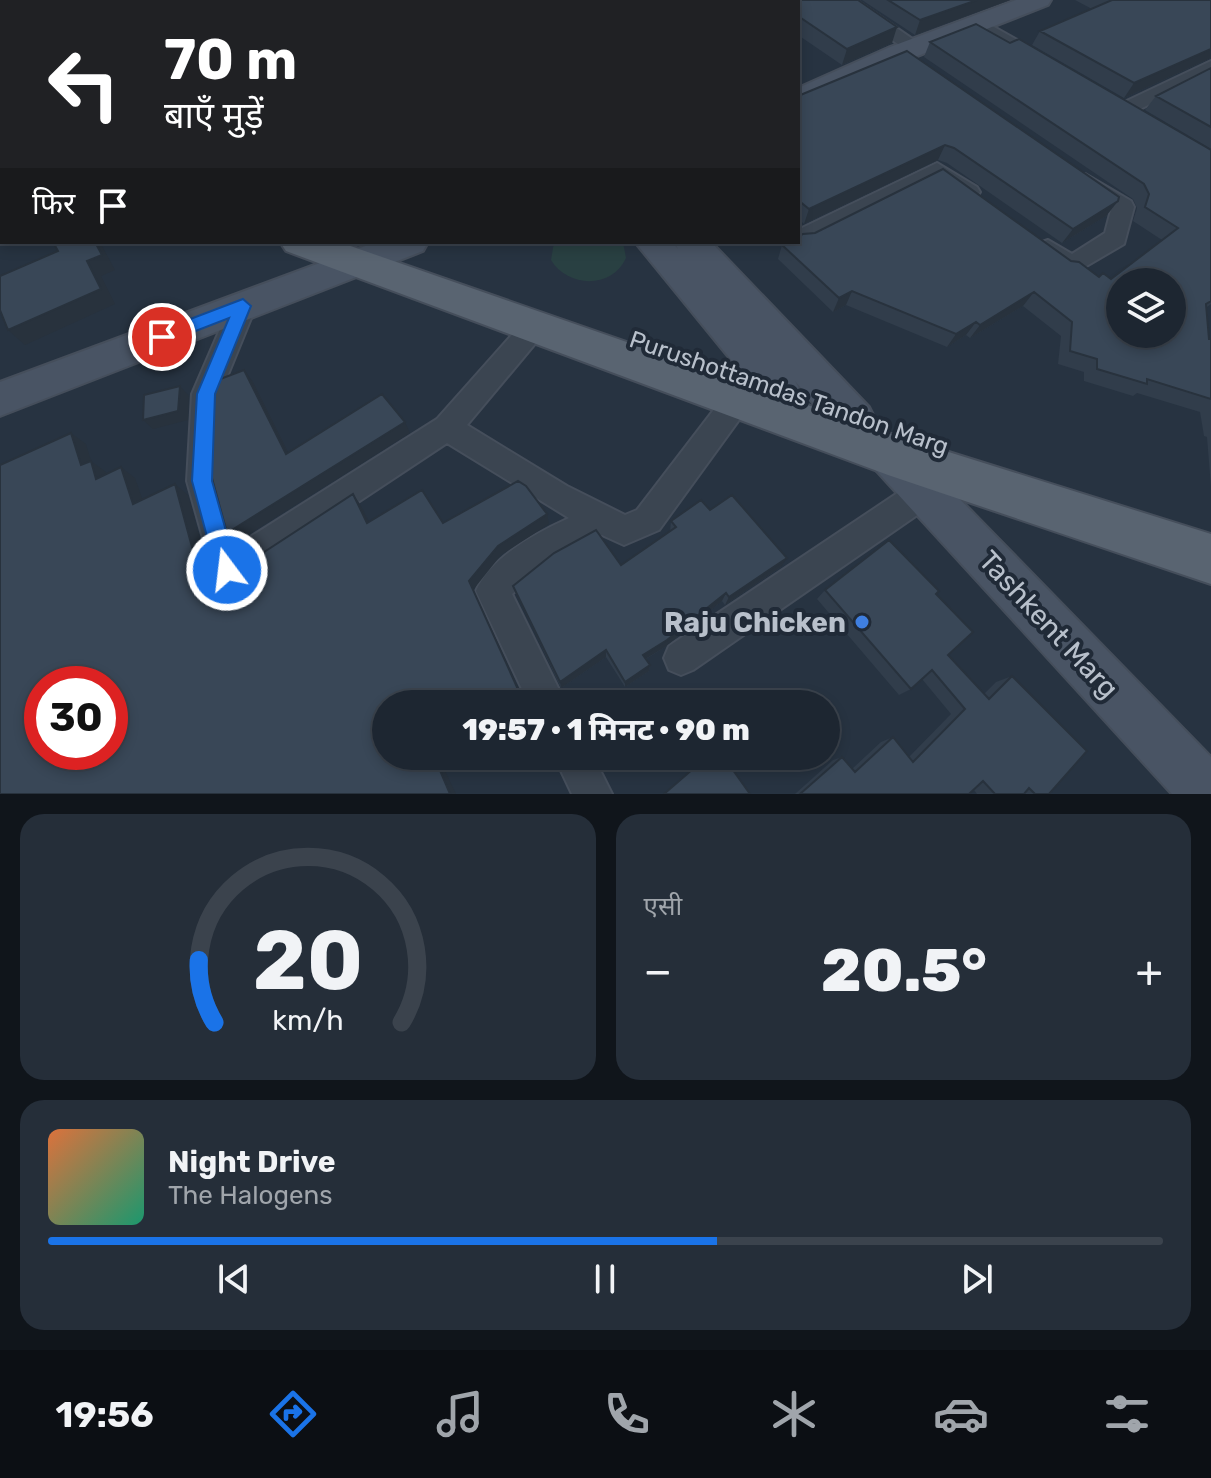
<!DOCTYPE html>
<html lang="hi">
<head>
<meta charset="utf-8">
<style>
	:root { --surface:#1d2631; --page:#252e39; --text:#f1f3f6; --muted:#a0a5ab; --line:#3b434d; --accent:#1a73e8 }
	body { margin:0; font-family:Rubik,"Noto Sans Devanagari",sans-serif; background:var(--page); color:var(--text); height:100vh; display:flex; flex-direction:column; font-size:30px; white-space:nowrap }
	* { box-sizing:border-box; margin:0 }
	p { font-size:26px; color:var(--muted) }
	.icon { flex:none; width:44px; height:44px; fill:none; stroke:currentColor; stroke-width:2; stroke-linecap:round; stroke-linejoin:round }
	.map { position:relative; height:794px; overflow:hidden }
	.panel { display:flex; flex-direction:column; gap:20px; padding:20px; background:#10151b; flex:1 }
	.panel>* { flex:none }
	.top-card { position:absolute; left:0px; top:0px; width:800px; height:244px; box-shadow:0 4px 12px #0003,0 0 0 2px var(--line); background:#202124; color:#fff; overflow:hidden }
	.buttons { position:absolute; left:1106px; top:268px; display:grid; gap:16px }
	.buttons a { display:grid; place-items:center; width:80px; height:80px; border-radius:50%; background:var(--surface); box-shadow:0 4px 12px #0003,0 0 0 2px var(--line); font-size:40px }
	.speed { position:absolute; left:24px; top:666px; display:flex; gap:16px; font-size:40px; font-weight:700; text-align:center }
	.speed>* { display:grid; place-content:center; width:104px; height:104px; border-radius:50%; background:var(--surface); box-shadow:0 4px 12px #0003,0 0 0 2px var(--line); line-height:1 }
	.speed .limit { border:12px solid #d22; background:#fff; color:#111 }
	.pin { position:absolute; display:grid; place-items:center; width:68px; height:68px; color:#fff; margin:-34px; border:4px solid #fff; border-radius:50%; box-shadow:0 2px 8px #0007 }
	.me { position:absolute; width:88px; margin:-44px; rotate:345deg; stroke-linejoin:round; filter:drop-shadow(0 0 6px #0008) }
	.turn { display:flex; align-items:center; gap:28px; height:168px; padding:0 32px; font-size:36px }
	.turn .icon { width:104px; height:104px; stroke-width:2.5 }
	.turn b { display:block; font-size:56px; line-height:68px }
	.then { display:flex; align-items:center; height:76px; padding:0 32px; background:#0003; gap:16px; font-size:30px }
	.big { font-size:60px; font-weight:800; line-height:1.1 }
	.panel .tile { flex:1; display:flex; flex-direction:column; justify-content:center; gap:12px; min-width:0; padding:0 28px; border-radius:24px; background:var(--page) }
	.panel .dial { align-items:center; gap:0 }
	.dial svg { height:208px; overflow:visible; fill:none; stroke:var(--line); stroke-width:7; stroke-linecap:round; text-anchor:middle }
	.dial text { fill:var(--text); stroke:none }
	.song { display:flex; align-items:center; gap:24px }
	.cover { width:96px; height:96px; border-radius:12px; background:linear-gradient(135deg,hsl(20 70% 55%),hsl(160 70% 35%)) }
	.played { height:8px; border-radius:4px; background:linear-gradient(90deg,var(--accent) 60%,var(--line) 60%) }
	.keys { display:flex; justify-content:space-around; direction:ltr }
	.heat { display:flex; justify-content:space-between; align-items:center; font-size:44px; direction:ltr }
	.panel .tiles { flex:1; display:grid; gap:20px; grid-template-columns:1fr 1fr }
	.tile:last-child { grid-column:span 2 }
	.trip { position:absolute; left:372px; top:690px; width:468px; height:80px; border-radius:40px; background:var(--surface); box-shadow:0 4px 12px #0003,0 0 0 2px var(--line); font-weight:800; line-height:80px; text-align:center }
	.dock { display:flex; height:128px; justify-content:space-around; align-items:center; background:#0c0f14; color:var(--muted) }
	.dock .icon { width:56px; height:56px }
	.dock .on { color:var(--accent) }
	.dock b { font-size:36px; color:var(--text) }
	.map>svg:first-child { display:block }
	.green { fill:#294042 }
	.lines { fill:none; stroke-linecap:round; stroke-linejoin:round }
	.street-casing { stroke:#454e5b; stroke-width:4 }
	.secondary-casing { stroke:#454e5b; stroke-width:4 }
	.primary-casing { stroke:#454e5b; stroke-width:4 }
	.street { fill:#3b4551; fill-rule:evenodd }
	.secondary { fill:#495464; fill-rule:evenodd }
	.primary { fill:#596471; fill-rule:evenodd }
	.wall { fill:#313d4b }
	.shaded-wall { fill:#28323d }
	.building { fill:#394757; stroke:#28323d; stroke-width:2; fill-rule:evenodd }
	.route { fill:#1a73e8; stroke:#114b97; stroke-width:2 }
	.shop-dot { fill:#3f7fe0; stroke:#202a37; stroke-width:3 }
	.labels { text-anchor:middle; stroke-width:8; stroke-linejoin:round; paint-order:stroke }
	.street-label { font-size:24px; fill:#b8c0cb; stroke:#202a37 }
	.near-poi-label { font-size:28px; font-weight:bold; fill:#b8c0cb; stroke:#202a37; text-anchor:end }
	.near-street-label { font-size:28px; fill:#b8c0cb; stroke:#202a37 }
</style>
</head>
<body>
<div class="map">
<svg width="1211" height="794" viewBox="0 0 1211 794">
	<rect width="100%" height="100%" fill="#273341"/>
	<path class="green" d="M554,242H623L626,258C612,289 568,288 551,260Z"/>
	<g class="lines">
		<g class="street-casing">
			<path id="street" d="M835,0H856L924,47L915,53L908,51Z
				M978,18L1049,58L1052,62L1042,68L1035,66L972,27L969,23Z
				M1211,61V74L1130,114L1123,116L1113,110L1116,106Z
				M937,163L977,187L980,192L977,197H961L936,180L809,244L801,246L791,242H798V227L802,228Z
				M1085,174L1131,201L1134,207L1124,244L1071,275L1062,272L1036,249L1039,243L1048,240L1072,254L1105,233L1111,210L1077,186L1074,181L1077,176Z
				M243,296L252,299L256,306L220,394L217,481L236,546L437,419L526,319L535,316L544,319L548,326L544,333L467,425L567,486L625,515L637,510L729,390L739,386L749,390L753,398L749,406L659,530L624,545L602,535L597,536L554,560L512,594L566,704H529L476,591C491,557 536,533 569,518L447,443L239,581L227,586L215,581L187,481L192,394L230,306L234,299Z
				M925,478L936,482L940,492L936,502L693,670L681,675L669,670L664,658L669,646L914,482Z
				M554,756H593L612,794H572Z"/>
		</g>
		<g class="secondary-casing">
			<path id="secondary" d="M457,0H482L484,2H458Z
				M1016,0H1051L1048,5L910,59L798,107V88L890,47Z
				M376,242H428L423,251L0,416V382Z
				M635,242H672L678,249L674,242H711L869,407L875,419L869,431C837,443 815,403 795,381L801,392L795,404L781,409L767,404Z
				M888,435L903,441L1211,757V794H1172L873,467L867,454L873,441Z"/>
		</g>
		<g class="primary-casing">
			<path id="primary" d="M0,112H2V133H0Z
				M280,242H339L888,433L1211,534V584L888,475L286,251Z"/>
		</g>
		<use href="#street" class="street"/>
		<use href="#secondary" class="secondary"/>
		<use href="#primary" class="primary"/>
	</g>
	<path class="wall" d="M862,0H1010L915,35Z
		M1075,0H1211V58L1124,98L1032,45L1040,31L1092,9Z
		M798,2L892,43L842,65L798,35Z
		M930,42L1010,43L1211,150V304L1207,307L1209,339H1211V487L1207,437L1204,436L1200,412L1137,393L1133,396L1084,381V372L1058,364L1061,336L1023,306L970,338L966,335L947,347L846,305L833,312L778,259L782,245L1071,261L1099,277L1111,279L1162,240L1133,221L1137,208L1133,199L924,57Z
		M1211,68V149L1145,110L1156,96Z
		M798,96L1118,201L1106,216L1062,243L947,163L938,160L804,224L798,218Z
		M710,510L781,567L725,605L722,601L665,647L646,659L650,665L649,671L625,687L606,657L561,688L513,586L621,565L670,532L671,521Z
		M825,590L936,594L948,655L984,694L996,682L1012,676L1049,794H977L974,790L969,794H795L833,760L842,757L852,769L881,742L893,737L909,757L951,714L922,679L911,689L899,695L817,599Z"/>
	<path class="shaded-wall" d="M977,0H1010L915,35L920,20Z
		M897,27L892,43L842,65L847,49Z
		M1211,49V58L1124,98L1134,83Z
		M945,145L938,160L804,224L809,209Z
		M1118,201L1106,216L1062,243L1073,229Z
		M95,242H100L115,270L101,276L115,304L25,345L8,330Z
		M852,291L846,305L833,312L839,298Z
		M1034,292L1023,306L970,338L980,325Z
		M976,322L966,335L947,347L956,334Z
		M244,370L253,382L294,464L286,454Z
		M180,386L189,396L188,420L153,429L143,420Z
		M405,422L410,433L238,541L227,533Z
		M71,433L86,444L91,461L106,472L111,490L96,479L81,465Z
		M121,467L135,478L148,515L133,504Z
		M175,484L188,495L212,582L199,573Z
		M353,494L360,504L375,533L367,523Z
		M547,514L549,524L501,555L473,590L524,701L519,704H509L469,581L498,546Z
		M787,558L781,567L725,605L729,597Z
		M726,593L722,601L665,647L642,661L643,655Z
		M606,650V657L561,688L560,682Z
		M650,665L649,671L625,687V682Z
		M442,756H453L442,764L456,794H450L436,761Z"/>
	<path class="building" d="M23,0H223L224,2H29Z
		M563,0H644L647,2H565Z
		M732,0H755L758,2H726Z
		M798,0H858L897,27L847,49L798,16V2H793Z
		M888,0H977L920,20Z
		M1112,0H1211V49L1134,83L1040,31Z
		M976,24L1010,43L1019,39L1211,150V301L1206,304L1209,339H1211V399L1147,379V384L1097,369V359L1070,351L1072,322L1034,292L980,325L976,322L956,334L852,291L839,298L782,245L787,242H798V237L803,234L815,233L943,169L1071,261L1079,262L1099,277L1103,273L1111,279L1178,228L1145,207L1149,194L1144,184L930,42ZM1120,282H1172V334H1120Z
		M907,51L1119,197L1118,201L1073,229L954,148L945,145L809,209L798,200V96Z
		M1211,68V127L1156,96Z
		M53,242H95L102,255L87,261L101,289L8,330L0,310V276L58,251Z
		M244,370L286,454L382,394L405,422L227,533L210,471L215,381Z
		M180,386L178,411L143,420L144,395Z
		M71,433L81,465L91,461L96,479L121,467L133,504L175,484L199,573L213,580L229,575L353,494L367,523L422,490L443,523L518,481L526,486L547,514L498,546L469,581L521,696L509,704H386V756H442L436,761L450,794H0V465ZM42,684H110V752H42Z
		M732,495L787,558L729,597L726,593L667,640L643,655L650,665L625,682L606,650L560,682L513,586L554,553L596,530L621,565L676,527L671,521L701,500L710,510Z
		M889,540L939,591L936,594L973,632L948,655L989,699L1012,676L1087,751L1049,794H1035L1029,788L1024,794H995L983,781L969,794H800L842,757L855,772L893,737L913,762L965,709L932,670L911,689L825,590Z
		M708,756H723L750,794H664Z"/>
	<path class="route" d="M243,299L251,306L215,394L212,481L237,570L234,578L227,581L219,578L216,570L192,481L197,394L229,318L162,344L153,337L156,332Z"/>
	<circle class="shop-dot" cx="862" cy="622" r="8"/>
	<g class="labels">
		<g class="street-label">
			<text transform="translate(789 393) rotate(19)" y="8">Purushottamdas Tandon Marg</text>
		</g>
		<g class="near-poi-label">
			<text x="846" y="632">Raju Chicken</text>
		</g>
		<g class="near-street-label">
			<text transform="translate(1049 624) rotate(47)" y="10">Tashkent Marg</text>
		</g>
	</g>
</svg>
<div class="buttons">
<a><svg class="icon" aria-label="layers" viewBox="0 0 24 24"><path d="M12 4l9 5-9 5-9-5zM3 14l9 5 9-5"/></svg></a>
</div>
<div class="speed"><div class="limit">30</div></div>
<div class="pin" style="left:162px;top:337px;background:#d93025"><svg class="icon" aria-label="arrive" viewBox="0 0 24 24"><path d="M6 21V4h12l-3 4 3 4H6"/></svg></div>
<svg class="me" style="left:227px;top:570px" viewBox="-20 -20 40 40"><circle r="17" fill="#1a73e8" stroke="#fff" stroke-width="3"/><path d="M0-11L8 9 0 5-8 9z" fill="#fff"/></svg>
<div class="trip">19:57 · 1 मिनट · 90 m</div>
<div class="top-card">
<div class="turn"><svg class="icon" aria-label="left" viewBox="0 0 24 24"><path d="M17 20v-9H6M10 6l-5 5 5 5"/></svg><div><b>70 m</b>बाएँ मुड़ें</div></div>
<div class="then">फिर<svg class="icon" aria-label="arrive" viewBox="0 0 24 24"><path d="M6 21V4h12l-3 4 3 4H6"/></svg></div>
</div>
</div>
<section class="panel">
<div class="tiles">
<div class="tile dial"><svg viewBox="0 0 100 80">
<path d="M14 69A42 42 0 1 1 86 69"/>
<path d="M14 69A42 42 0 0 1 8 45" stroke="#1a73e8"/>
<text x="50" y="56" font-size="32" font-weight="700">20</text>
<text x="50" y="72" font-size="11">km/h</text>
</svg></div>
<div class="tile"><p>एसी</p>
<div class="heat"><a>−</a><b class="big">20.5°</b><a>+</a></div>
</div>
<div class="tile">
<div class="song"><i class="cover"></i><div><b>Night Drive</b><p>The Halogens</p></div></div>
<div class="played"></div>
<div class="keys"><svg class="icon" aria-label="previous" viewBox="0 0 24 24"><path d="M18 5L8 12l10 7zM5 5v14"/></svg><svg class="icon" aria-label="pause" viewBox="0 0 24 24"><path d="M8 5v14M16 5v14"/></svg><svg class="icon" aria-label="next" viewBox="0 0 24 24"><path d="M6 5l10 7-10 7zM19 5v14"/></svg></div>
</div>
</div>
</section>
<nav class="dock">
<b>19:56</b>
<svg class="icon on" aria-label="directions" viewBox="0 0 24 24"><path d="M12 3l9 9-9 9-9-9zM9 14v-3h6M13 9l2 2-2 2"/></svg>
<svg class="icon" aria-label="music" viewBox="0 0 24 24"><path d="M9 18V5l10-2v13"/><circle cx="6" cy="18" r="3"/><circle cx="16" cy="16" r="3"/></svg>
<svg class="icon" aria-label="phone" viewBox="0 0 24 24"><path d="M5 4h4l2 5-3 2q2 4 5 5l2-3 5 2v4C11 20 4 13 5 4z"/></svg>
<svg class="icon" aria-label="climate" viewBox="0 0 24 24"><path d="M12 3v18M4 7l16 10M4 17L20 7"/></svg>
<svg class="icon" aria-label="car" viewBox="0 0 24 24"><path d="M5 17H2v-5l4-1 3-4h7l3 4 3 1v5h-3M9 17h6M6 11h13"/><circle cx="7" cy="17" r="2"/><circle cx="17" cy="17" r="2"/></svg>
<svg class="icon" aria-label="filters" viewBox="0 0 24 24"><path d="M4 7h16M4 17h16"/><circle cx="9" cy="7" r="2"/><circle cx="15" cy="17" r="2"/></svg>
</nav>
</body>
</html>
